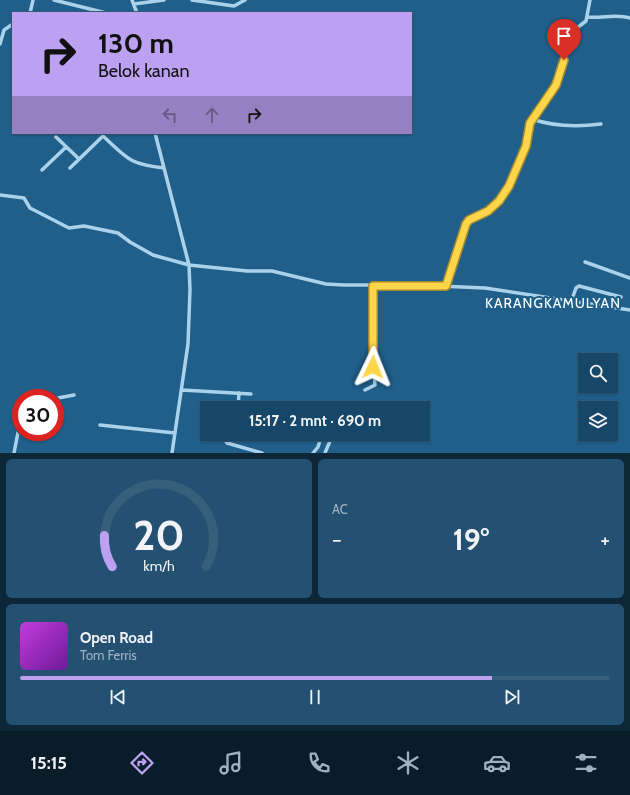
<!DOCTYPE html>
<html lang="id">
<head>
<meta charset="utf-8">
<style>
	:root { --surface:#174768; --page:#245171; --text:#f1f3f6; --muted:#9eb2c0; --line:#365f7c; --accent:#bca0f2 }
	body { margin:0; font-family:Cabin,sans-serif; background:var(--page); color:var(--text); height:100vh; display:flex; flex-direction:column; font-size:15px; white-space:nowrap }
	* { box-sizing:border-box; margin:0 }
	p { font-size:13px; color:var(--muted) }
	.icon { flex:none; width:22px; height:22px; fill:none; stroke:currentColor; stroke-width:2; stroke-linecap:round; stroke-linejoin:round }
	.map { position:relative; height:453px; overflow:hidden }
	.details { display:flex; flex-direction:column; gap:6px; padding:6px; background:#0d2739; flex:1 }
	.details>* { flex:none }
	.top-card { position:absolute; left:12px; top:12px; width:400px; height:122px; border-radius:0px; box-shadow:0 1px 3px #0004,0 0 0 1px var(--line); background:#bca0f2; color:#111; overflow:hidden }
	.buttons { position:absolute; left:578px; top:353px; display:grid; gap:8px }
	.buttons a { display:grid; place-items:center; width:40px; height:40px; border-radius:0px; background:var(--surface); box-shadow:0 1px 3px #0004,0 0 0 1px var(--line); font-size:20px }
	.speed { position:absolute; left:12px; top:389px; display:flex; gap:8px; font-size:20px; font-weight:700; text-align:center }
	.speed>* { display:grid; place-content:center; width:52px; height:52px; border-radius:50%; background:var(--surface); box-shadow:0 1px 3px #0004,0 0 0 1px var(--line); line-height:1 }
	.speed .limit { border:6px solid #d22; background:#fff; color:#111 }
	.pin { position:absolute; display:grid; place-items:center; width:34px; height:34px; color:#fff; margin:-41px -17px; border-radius:50% 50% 50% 0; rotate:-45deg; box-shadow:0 0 4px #0007 }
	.pin .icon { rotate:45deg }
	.me { position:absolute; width:44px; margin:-22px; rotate:2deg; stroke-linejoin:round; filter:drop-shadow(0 0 3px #0008) }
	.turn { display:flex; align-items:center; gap:14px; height:84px; padding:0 20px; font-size:18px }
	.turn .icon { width:52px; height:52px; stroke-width:2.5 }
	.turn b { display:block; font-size:28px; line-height:34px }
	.lanes { display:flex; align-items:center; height:38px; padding:0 20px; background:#0003; justify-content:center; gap:20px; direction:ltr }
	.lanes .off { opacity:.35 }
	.big { font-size:30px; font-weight:700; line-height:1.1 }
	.details .widget { flex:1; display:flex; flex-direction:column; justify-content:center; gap:6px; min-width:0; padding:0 14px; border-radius:6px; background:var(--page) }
	.details .dial { align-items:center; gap:0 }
	.dial svg { height:104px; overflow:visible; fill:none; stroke:var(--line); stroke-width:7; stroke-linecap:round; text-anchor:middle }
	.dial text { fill:var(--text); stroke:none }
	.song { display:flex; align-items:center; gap:12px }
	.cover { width:48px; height:48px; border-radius:6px; background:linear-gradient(135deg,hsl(290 70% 55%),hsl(280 70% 35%)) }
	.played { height:4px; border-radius:2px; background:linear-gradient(90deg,var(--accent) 80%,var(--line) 80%) }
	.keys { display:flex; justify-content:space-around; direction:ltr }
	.heat { display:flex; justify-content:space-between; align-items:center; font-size:22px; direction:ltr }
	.details .tiles { flex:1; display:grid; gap:6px; grid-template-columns:1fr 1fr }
	.widget:last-child { grid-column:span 2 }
	.trip { position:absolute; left:200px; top:401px; width:230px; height:40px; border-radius:0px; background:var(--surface); box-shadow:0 1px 3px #0004,0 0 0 1px var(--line); font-weight:700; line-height:40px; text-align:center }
	.tab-bar { display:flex; height:64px; justify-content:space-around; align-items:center; background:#091c2a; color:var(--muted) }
	.tab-bar .icon { width:28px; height:28px }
	.tab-bar .selected { color:var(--accent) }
	.tab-bar b { font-size:18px; color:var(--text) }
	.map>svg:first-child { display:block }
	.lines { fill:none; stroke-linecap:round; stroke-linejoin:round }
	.street { stroke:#abd2eb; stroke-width:3.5 }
	.route-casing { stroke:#a68a30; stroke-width:10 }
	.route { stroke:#ffd54a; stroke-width:7 }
	.labels { text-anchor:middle; stroke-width:4; stroke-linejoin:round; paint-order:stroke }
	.quarter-label { font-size:14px; letter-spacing:1px; fill:#fff; stroke:#1f5f8a }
</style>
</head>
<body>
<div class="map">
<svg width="630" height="453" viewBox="0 0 630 453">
	<rect width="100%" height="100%" fill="#1f5f8a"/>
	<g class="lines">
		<path class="street" d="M54,0L106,13
			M132,0L137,13
			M192,0L234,6L245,0
			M134,4L164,0
			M30,13L33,0
			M587,17C602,19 615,13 630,18
			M0,44L4,30L13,24
			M532,119C555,127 577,127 601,124
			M155,133L189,265L190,290L188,344L172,453
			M56,137L79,159
			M70,168L103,136C128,159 129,164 164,168
			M42,170L66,147
			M0,195L24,198L30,208L69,228L84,226L118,233L130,242L153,255L189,265L247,271H272L326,284L344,285H415L485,288L630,310
			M585,262L630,278
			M446,286L467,222L488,211L499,201L509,186L526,146L532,119L556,85L564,60L569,36L573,31L586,21L590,0
			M571,302L576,288L579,286L621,297
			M182,390L251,394
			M365,390L375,385L373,363V286
			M26,398L29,393L58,398L74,395
			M238,408L239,393
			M100,425L175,433
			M225,434L224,439L227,443L262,453
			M14,453L21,417
			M313,453L318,447L322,434
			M325,453L330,441L335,434"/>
	</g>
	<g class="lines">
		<g class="route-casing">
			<path id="route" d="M373,367V286H446L466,224L469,220L488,211L499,201L509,186L526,146L530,123L556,85L564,60"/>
		</g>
		<use href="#route" class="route"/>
	</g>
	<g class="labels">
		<g class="quarter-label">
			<text x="553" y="308">KARANGKAMULYAN</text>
		</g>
	</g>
</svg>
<div class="buttons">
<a><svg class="icon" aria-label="search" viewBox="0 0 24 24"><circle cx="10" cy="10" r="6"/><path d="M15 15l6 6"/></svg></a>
<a><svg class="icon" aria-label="layers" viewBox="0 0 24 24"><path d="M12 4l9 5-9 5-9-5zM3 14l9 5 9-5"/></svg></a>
</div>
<div class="speed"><div class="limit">30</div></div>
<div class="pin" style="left:564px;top:60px;background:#d93025"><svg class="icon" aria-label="arrive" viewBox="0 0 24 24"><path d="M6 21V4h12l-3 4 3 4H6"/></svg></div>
<svg class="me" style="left:373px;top:367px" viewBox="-20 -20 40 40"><path d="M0-17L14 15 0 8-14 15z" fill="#ffd54a" stroke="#fff" stroke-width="4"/></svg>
<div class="trip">15:17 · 2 mnt · 690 m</div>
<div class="top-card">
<div class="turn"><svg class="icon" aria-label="right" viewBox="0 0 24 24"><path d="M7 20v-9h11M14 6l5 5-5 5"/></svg><div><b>130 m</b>Belok kanan</div></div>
<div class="lanes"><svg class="icon off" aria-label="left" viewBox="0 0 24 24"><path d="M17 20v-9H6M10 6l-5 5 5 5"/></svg><svg class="icon off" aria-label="ahead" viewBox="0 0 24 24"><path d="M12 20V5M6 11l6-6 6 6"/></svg><svg class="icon" aria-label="right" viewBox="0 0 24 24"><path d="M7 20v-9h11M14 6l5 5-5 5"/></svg></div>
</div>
</div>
<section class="details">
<div class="tiles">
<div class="widget dial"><svg viewBox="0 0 100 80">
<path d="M14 69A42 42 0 1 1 86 69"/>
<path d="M14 69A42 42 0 0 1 8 45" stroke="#bca0f2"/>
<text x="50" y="56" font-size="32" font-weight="700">20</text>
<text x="50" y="72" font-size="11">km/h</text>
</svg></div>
<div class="widget"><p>AC</p>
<div class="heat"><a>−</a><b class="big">19°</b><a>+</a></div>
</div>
<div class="widget">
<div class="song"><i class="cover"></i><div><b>Open Road</b><p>Tom Ferris</p></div></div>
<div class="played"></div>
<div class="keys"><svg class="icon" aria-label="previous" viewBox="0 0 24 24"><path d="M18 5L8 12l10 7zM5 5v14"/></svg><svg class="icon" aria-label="pause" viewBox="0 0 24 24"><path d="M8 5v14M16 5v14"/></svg><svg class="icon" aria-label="next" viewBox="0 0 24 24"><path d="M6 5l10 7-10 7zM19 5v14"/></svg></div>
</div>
</div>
</section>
<nav class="tab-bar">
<b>15:15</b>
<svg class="icon selected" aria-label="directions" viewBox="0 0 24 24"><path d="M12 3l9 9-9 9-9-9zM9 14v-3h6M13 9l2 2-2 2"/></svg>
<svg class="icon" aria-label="music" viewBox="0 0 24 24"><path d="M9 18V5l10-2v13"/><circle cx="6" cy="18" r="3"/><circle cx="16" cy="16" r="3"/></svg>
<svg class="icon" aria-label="phone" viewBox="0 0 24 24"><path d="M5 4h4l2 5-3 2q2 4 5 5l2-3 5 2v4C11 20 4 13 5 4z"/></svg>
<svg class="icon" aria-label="climate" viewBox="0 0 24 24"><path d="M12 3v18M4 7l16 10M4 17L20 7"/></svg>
<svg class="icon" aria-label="car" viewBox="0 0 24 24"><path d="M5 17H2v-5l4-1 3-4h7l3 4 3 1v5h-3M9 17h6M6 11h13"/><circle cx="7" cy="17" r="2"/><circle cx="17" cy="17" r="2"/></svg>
<svg class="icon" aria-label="filters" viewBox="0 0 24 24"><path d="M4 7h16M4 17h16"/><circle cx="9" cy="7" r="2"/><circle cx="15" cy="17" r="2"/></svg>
</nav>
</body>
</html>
